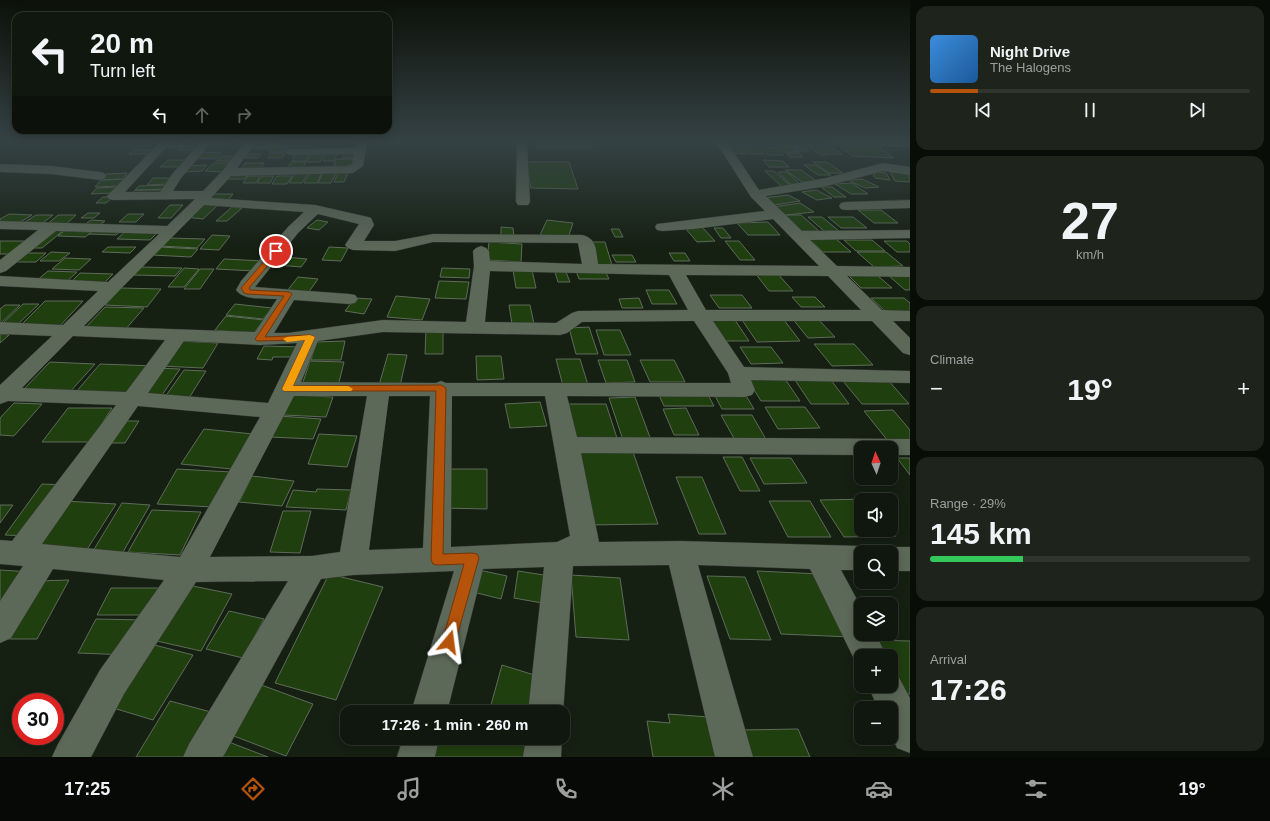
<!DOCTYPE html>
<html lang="en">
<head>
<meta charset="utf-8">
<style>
	:root { --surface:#10170e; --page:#1e241c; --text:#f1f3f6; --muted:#9c9f9e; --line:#30362e; --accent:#b45309 }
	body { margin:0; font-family:Arial,sans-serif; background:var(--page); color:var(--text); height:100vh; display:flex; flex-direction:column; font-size:15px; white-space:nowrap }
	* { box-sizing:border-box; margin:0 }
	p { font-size:13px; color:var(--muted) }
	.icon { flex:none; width:22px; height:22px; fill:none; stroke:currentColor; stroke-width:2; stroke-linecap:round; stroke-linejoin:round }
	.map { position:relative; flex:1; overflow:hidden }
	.side { display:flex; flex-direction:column; gap:6px; padding:6px; background:#090d08; width:360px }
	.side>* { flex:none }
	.guide { position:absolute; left:12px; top:12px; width:380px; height:122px; border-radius:12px; box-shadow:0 2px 10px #0003,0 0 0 1px var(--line); background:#10170e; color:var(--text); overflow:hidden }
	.needle { width:26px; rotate:357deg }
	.tools { position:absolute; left:854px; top:441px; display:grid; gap:8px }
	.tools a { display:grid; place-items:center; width:44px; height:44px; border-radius:8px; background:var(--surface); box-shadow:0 2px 10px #0003,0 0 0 1px var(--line); font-size:20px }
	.speed { position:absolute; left:12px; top:693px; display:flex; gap:8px; font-size:20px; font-weight:700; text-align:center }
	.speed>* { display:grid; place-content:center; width:52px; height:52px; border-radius:50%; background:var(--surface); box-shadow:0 2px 10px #0003,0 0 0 1px var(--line); line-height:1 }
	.speed .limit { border:6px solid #d22; background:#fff; color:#111 }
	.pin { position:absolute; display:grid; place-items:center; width:34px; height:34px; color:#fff; margin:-17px; border:2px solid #fff; border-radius:50%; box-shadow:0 1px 4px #0007 }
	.me { position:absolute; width:44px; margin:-22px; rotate:16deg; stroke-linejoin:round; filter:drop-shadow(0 0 3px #0008) }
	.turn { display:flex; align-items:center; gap:14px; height:84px; padding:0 12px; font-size:18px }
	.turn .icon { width:52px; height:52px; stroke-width:2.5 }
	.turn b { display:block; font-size:28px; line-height:34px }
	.lanes { display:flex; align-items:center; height:38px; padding:0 12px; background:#0003; justify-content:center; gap:20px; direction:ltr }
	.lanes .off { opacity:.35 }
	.big { font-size:30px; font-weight:600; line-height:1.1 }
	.side .widget { flex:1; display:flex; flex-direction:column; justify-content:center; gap:6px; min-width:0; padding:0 14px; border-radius:12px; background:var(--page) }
	.side .dial { align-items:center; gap:0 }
	.dial b { font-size:52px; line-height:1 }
	.song { display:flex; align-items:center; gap:12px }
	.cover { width:48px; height:48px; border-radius:6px; background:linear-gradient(135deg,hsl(210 70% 55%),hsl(210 70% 35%)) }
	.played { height:4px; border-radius:2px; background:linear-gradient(90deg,var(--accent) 15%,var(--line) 15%) }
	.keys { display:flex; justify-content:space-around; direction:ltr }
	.heat { display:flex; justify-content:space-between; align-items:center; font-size:22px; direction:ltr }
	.charge { height:6px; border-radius:3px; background:linear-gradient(90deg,#34c759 29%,var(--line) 0) }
	.trip { position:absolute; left:340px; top:705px; width:230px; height:40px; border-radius:12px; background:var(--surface); box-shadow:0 2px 10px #0003,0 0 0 1px var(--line); font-weight:600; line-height:40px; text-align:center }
	.menu { display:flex; height:64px; justify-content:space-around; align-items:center; background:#060906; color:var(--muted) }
	.menu .icon { width:28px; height:28px }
	.menu .selected { color:var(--accent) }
	.menu b { font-size:18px; color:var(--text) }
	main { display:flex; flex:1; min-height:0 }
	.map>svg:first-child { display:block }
	.building { fill:#1f3f0f; stroke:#5f6b5b }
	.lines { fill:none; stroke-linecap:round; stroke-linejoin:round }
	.street-casing { stroke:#323730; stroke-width:1 }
	.street { fill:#5c6858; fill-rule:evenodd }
	.route { fill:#b45309; stroke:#753606 }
	.slow { fill:#f59e0b }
</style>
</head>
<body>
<main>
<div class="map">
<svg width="910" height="757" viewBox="0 0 910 757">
	<rect width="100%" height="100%" fill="#151f12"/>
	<path class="building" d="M210,142H228L226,145H208Z
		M257,142H275L272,146H254Z
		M536,142H590L593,148H537Z
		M167,144H184L181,147L164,148Z
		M724,145L740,146L746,154L731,153Z
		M807,145H813L828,155H821Z
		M818,145L830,146L842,154H829Z
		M255,146H272L270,149H253Z
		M272,146H287L284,152H269Z
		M742,146H757L764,154H749Z
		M778,146H791L798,152H784Z
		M793,146H804L809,151H798Z
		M839,146L879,147L894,158L852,156Z
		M181,147H197L194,150H178Z
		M761,147L777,148L784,155H768Z
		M133,150H154L150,154H129Z
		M202,152L221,153L215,159L196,158Z
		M271,153H285L282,158H268Z
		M345,153H356L355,158H343Z
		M786,153H799L803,157H790Z
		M248,154H261L258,158H245Z
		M295,154H309L306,161H292Z
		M311,154H323L320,162H307Z
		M325,154H337L334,161H323Z
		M221,156H237L233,161H216Z
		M336,159H354L351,169H333Z
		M168,160H188L181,167H160Z
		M763,160L783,161L789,167H769Z
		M291,162H306L302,169H287Z
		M526,162H569L578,189L531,188Z
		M813,162H827L843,173H829Z
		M214,163H232L224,172L205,171Z
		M245,163H264L259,171H240Z
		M207,165L202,171L183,172L188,166Z
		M804,165H815L831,175H818Z
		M785,170H801L818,182H802Z
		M889,170L906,172L910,179V182L895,181Z
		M765,171H774L792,187H782Z
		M872,171L886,173L890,180L875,178Z
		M778,172H787L800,184H790Z
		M127,173L123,179L102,180L106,174Z
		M230,173L249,174L244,179H225Z
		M295,173H308L302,183H289Z
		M310,173H322L317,183H304Z
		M323,173H336L331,183H318Z
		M338,173H348L344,182H334Z
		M248,176H260L256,183H243Z
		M262,176H274L270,183H257Z
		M277,176H292L287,184H272Z
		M153,178H171L166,184L147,185Z
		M124,179L118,186L95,187L101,180Z
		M862,179L879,187L865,188L848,180Z
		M852,183L868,194H851L835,184Z
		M166,185L163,189L135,190L139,186Z
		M118,187L113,193L91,194L97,188Z
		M821,187H832L846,197H834Z
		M135,190H163L158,195H130Z
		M816,190L832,198L817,200L802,192Z
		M212,194H233L228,200H207Z
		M788,195L800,201L774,205L763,198Z
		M103,197H113L106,203H96Z
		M201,203L219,204L203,219L185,217Z
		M800,203L814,212L786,215L773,207Z
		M170,205H183L171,218H158Z
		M232,207L242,208L227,221H216Z
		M858,210H881L898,223H874Z
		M88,213H100L94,218H81Z
		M9,214L32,215L17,224L0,223V219Z
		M128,214H144L136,222H119Z
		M36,215H53L40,225L22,224Z
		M58,215H76L64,226H45Z
		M785,215H801L819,231H802Z
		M808,217H822L839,231H824Z
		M828,217H853L867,228H841Z
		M91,220L105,221L97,227L83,226Z
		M317,220L328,222L319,230L307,228Z
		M547,220L573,223L568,238L540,235Z
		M768,222L780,235H748L737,223Z
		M501,227L513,228L514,237H501Z
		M702,227L715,241L697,242L685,228Z
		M714,228H723L731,238H721Z
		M95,229L122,230L116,235L89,234Z
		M611,229H619L623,237H615Z
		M52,230H64L42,248H29Z
		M64,231L92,232L85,237L58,236Z
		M126,231L158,232L150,240L117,239Z
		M212,235L230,236L219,250L200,249Z
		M169,238L205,239L197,248L160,246Z
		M809,239H836L851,252H823Z
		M844,240H872L885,251H856Z
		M0,241H28L12,254H0Z
		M725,241H739L755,260H740Z
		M884,241H907L910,244V252H897Z
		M489,242L522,244L521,262L487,260Z
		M591,242H605L612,265H598Z
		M108,247H136L130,253L102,252Z
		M160,247L198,249L191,257L152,255Z
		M329,247L348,248L341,261L322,260Z
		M51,252L70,253L59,261H40Z
		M857,252H886L903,266L874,267Z
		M26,253H46L36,262H15Z
		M669,253H685L690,261H674Z
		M612,255H632L636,262H616Z
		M275,256L307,259L301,267L267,264Z
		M65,258L91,259L79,270L52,269Z
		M224,259L263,261L255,271L216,269Z
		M140,267L182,268L175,276L133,275Z
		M184,268L199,269L184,287H168Z
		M442,268L470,269L469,278L440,277Z
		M200,269H214L200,289H184Z
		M513,270H532L536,288H516Z
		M48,271L77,272L65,283L35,282Z
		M576,271H605L609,279H579Z
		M555,272H566L570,282H558Z
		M80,273L113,274L103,284H69Z
		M755,273H777L793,291H769Z
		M849,276H878L892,288H861Z
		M889,276H910V290H905Z
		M298,277L318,279L308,293L287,291Z
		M439,281L469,282L466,299L435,298Z
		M121,288L161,289L147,307L105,305Z
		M646,290H669L677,304H652Z
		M710,295H742L752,308H719Z
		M396,296L430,299L422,320L387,317Z
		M792,297H815L825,307H801Z
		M355,298L372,299L364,314L345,311Z
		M639,298L643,308H622L619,299Z
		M871,298H904L910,303V311L886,312Z
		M45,301H83L58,328H18Z
		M23,304H39L16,326H0Z
		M235,304L272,308L263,319L226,315Z
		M5,305H20L0,324V309Z
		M509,305H530L534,324H512Z
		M105,307L144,308L124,331L83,330Z
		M226,316L264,320L253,334L215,330Z
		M792,318H817L835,337L808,338Z
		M709,320H735L749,341H722Z
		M742,320H784L800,341L757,342Z
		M589,327L598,354H576L569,328Z
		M426,330H443V354H425Z
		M596,330H620L631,355H604Z
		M0,334L9,335L0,343Z
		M177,341L218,343L203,368L159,366Z
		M345,341L341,360H311L316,342Z
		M814,344H854L873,365L832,366Z
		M264,346L301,347L296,357H273L272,360L257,359Z
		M740,347H771L783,363L751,364Z
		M388,354L407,355L400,386L379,385Z
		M476,356H501L504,379L477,380Z
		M556,359H580L588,385L563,386Z
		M598,360H627L635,382L606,383Z
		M640,360H674L685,382H650Z
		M310,361L344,362L338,386L302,385Z
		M50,362L95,364L69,393L22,391Z
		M100,364L156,366L135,394L76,392Z
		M156,368L180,369L162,395H138Z
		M184,370L206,371L189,398L165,397Z
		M785,379L800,401H761L748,380Z
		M795,380H831L849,404H811Z
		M888,380L909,404H862L843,381Z
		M658,393H707L714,406H664Z
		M714,394H745L754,409H722Z
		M293,395L333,397L326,417L284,415Z
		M635,397L651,440H623L609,398Z
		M540,402L547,426L510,428L505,404Z
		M14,403L42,404L14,436L0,435V418Z
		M563,404H606L617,438L571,439Z
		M765,407H805L820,428L778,429Z
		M68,408H112L90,442H42Z
		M686,408L699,435H674L663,409Z
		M893,410L910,430V441H888L864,411Z
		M721,415H752L767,441L736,442Z
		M279,416L321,419L313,439L270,437Z
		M120,421H139L125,443H105Z
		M204,429L253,434L232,469L181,464Z
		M319,434L357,436L347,467L308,464Z
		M633,452L658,524L588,525L571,453Z
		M723,457H742L760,491H740Z
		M750,458H791L807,483L764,484Z
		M897,458H910V475Z
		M177,469L231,472L213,507L157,504Z
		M446,469H487V509L443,508Z
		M252,476L294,481L282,506L239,502Z
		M676,477H702L726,534H699Z
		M42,484L65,485L29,536L5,535Z
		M317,489L351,490L346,510L286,507L293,490L316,492Z
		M870,499L861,500V530H891L896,536L844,537L820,500Z
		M64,501L116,504L86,551L30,547Z
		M769,501H810L831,537H788Z
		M122,503L150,505L123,552L93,551Z
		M0,505H13L0,523Z
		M152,510L201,512L180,555L128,552Z
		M283,511H311L300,553L270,552Z
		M0,570L32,572L0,617Z
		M479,570L507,576L501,599L473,592Z
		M518,571L544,575L542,603L514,598Z
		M757,571L821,574L851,637L781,634Z
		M329,574L383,587L336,700L275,683Z
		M571,575L620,578L629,640L576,637Z
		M707,576L745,577L771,640L730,639Z
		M69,580L37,639H1L36,581Z
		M183,584L232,594L201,651L148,639Z
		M111,588H164L153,615H97Z
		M229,611L264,619L243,658L206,649Z
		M96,619L145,620L129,655L78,653Z
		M867,640L910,641V694H896L891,685V656H876Z
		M143,642L193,655L153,720L100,704Z
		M502,665L544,678L536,712H489Z
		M256,683L313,704L286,756L226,733Z
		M170,701L211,712L187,757H136Z
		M668,714L709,717L719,757H653L647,721L670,723Z
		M798,729L810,757H750L741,730Z
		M432,738H531L527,757H430Z
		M226,741L268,757H217Z"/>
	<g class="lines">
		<g class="street-casing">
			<path id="street" d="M160,142H171L125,192H160L173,173L201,142H212L181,178L173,191H203L224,169L245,142H256L237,168L347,166L352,164L354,154L290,155L284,152L290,149L355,148L357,142H367L363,166L353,173L231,176L211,198L315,205L368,217L371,218L374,225L364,241H395L433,234L582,235C597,238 596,251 598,264L819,266L773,219L693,229L662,231L657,230L655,227L657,224L765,211L751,197L716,142H727L759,190L826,178L883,163L910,167V175L883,171L827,186L766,196L802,231L910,230V238L810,240L837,266L910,267V277L847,276L882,310L910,311V321H893L910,338V355L903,353L872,321H713L744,367L910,371V383L751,380L755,390L752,395L744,397L567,396L577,437L910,439V455H891V448H861V455L581,453L599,542L680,541L861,546L871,549L872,552H861V570H841L861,607V634H876L886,656H861V668L858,667L810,569L698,565L753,757H715L669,565L573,566L563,714V712H528L544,567L483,569L447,712H411L454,571L353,575L321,579L223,757H183L189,744L288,581L196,582L124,694L91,757H52L58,744L100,670L164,580L53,569L11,638L0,643V601L23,566L0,564V540L12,541L116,405L8,401L0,404V385L52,336L0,334V322L63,325L98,291L0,286V276L108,282L159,234L56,231L6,271L0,273V260L38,230L0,229V221L167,226L195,199L114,200L109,199L107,196ZM204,205L304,212L288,227L241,281L236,290C244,301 265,298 277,299L255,332L84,326ZM318,214L359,224L345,245L348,248L353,250L395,251L433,242L578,243L582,264L490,261L489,251L486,248L481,246L476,248L473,251L474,266L466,322L383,320L288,333H274L294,300L349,304L355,303L358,299L355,295L349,294L255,287L298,233ZM490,271L669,275L688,310L578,311L572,313L556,323L485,322ZM686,275L828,276L861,310H706ZM694,321L728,373L731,383H446L441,381L436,383L301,382L318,341L383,332L560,335L567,333L582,322ZM73,336L165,340L126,392L22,388ZM184,341L260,345L297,343L268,403L148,393ZM294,396H367L340,552L312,556L210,557ZM389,396H430L423,548L369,550ZM452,396H545L570,536L557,542L451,547ZM138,406L260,417L180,557L42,544Z
				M517,142H527L530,202L528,205H518L516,202Z
				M826,142H910V147L831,145Z
				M0,164L51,166L100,172L104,173L106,176L104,179L100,180L51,174L0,172Z
				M910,200V208L846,210L841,209L839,206L841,203L846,202Z
				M891,547H910V571H891V552H880Z
				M891,671L897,674L910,698V753L897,748L891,735V708H878L868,686H891Z
				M403,738H439L435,757H397Z
				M526,738H562L561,757H523Z"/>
		</g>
		<use href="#street" class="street"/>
	</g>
	<linearGradient id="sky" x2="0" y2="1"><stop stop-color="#0c110a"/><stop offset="0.57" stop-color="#354244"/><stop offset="1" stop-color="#354244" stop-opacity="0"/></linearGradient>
	<rect width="910" height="248" fill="url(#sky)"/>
	<path class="route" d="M274,250L280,251L249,288L250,290L289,292L292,294L265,337L310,335L315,337L293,386L441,385L446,388L443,554L472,553L477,554L479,558L454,647L449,649L444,647L442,642L464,564L437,565L433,564L431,560L436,391H284L282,389L305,340L257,341L255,339L284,296L247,294L244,293L241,288Z"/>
	<path class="slow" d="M310,335L315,337L293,386H348L353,389L351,391H284L282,389L305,340L287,342L283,339L287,337Z"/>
</svg>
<div class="tools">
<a><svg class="needle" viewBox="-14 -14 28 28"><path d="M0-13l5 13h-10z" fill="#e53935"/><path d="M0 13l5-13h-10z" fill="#9c9f9e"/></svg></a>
<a><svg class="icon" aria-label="sound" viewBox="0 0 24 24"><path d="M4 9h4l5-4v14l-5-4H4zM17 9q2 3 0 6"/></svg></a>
<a><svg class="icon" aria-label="search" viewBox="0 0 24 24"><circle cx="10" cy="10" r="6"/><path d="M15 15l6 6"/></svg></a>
<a><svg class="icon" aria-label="layers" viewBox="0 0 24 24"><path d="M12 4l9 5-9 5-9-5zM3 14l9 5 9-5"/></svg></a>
<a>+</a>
<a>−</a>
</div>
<div class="speed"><div class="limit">30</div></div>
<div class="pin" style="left:276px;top:251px;background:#d93025"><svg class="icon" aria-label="arrive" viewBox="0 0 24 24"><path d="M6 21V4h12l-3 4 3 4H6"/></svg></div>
<svg class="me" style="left:449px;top:642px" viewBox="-20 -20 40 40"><path d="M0-17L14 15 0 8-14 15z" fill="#b45309" stroke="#fff" stroke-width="4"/></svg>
<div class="trip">17:26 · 1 min · 260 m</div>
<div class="guide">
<div class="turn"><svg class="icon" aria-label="left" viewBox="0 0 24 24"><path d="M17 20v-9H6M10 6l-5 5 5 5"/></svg><div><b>20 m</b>Turn left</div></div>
<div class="lanes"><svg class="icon" aria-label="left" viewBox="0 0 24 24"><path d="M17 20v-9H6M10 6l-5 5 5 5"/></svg><svg class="icon off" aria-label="ahead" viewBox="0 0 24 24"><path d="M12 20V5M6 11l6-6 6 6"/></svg><svg class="icon off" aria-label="right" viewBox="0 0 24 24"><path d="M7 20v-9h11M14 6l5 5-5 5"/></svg></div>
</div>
</div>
<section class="side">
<div class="widget">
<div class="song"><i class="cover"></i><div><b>Night Drive</b><p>The Halogens</p></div></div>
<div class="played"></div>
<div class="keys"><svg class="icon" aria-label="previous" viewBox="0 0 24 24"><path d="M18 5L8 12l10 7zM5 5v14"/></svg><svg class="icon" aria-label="pause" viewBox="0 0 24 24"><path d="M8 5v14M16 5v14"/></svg><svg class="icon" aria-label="next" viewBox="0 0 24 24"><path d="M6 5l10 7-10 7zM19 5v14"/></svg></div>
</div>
<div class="widget dial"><b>27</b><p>km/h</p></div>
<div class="widget"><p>Climate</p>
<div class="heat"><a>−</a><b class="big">19°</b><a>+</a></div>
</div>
<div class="widget"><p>Range · 29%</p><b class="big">145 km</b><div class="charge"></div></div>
<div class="widget"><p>Arrival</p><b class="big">17:26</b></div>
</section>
</main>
<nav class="menu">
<b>17:25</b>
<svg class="icon selected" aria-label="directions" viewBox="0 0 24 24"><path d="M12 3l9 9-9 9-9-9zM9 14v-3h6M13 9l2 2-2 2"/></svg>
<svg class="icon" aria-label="music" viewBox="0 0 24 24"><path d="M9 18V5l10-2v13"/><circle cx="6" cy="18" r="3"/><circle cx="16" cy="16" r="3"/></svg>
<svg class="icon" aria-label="phone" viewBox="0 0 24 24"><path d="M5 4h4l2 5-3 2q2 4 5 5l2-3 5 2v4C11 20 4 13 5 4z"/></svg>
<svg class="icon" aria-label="climate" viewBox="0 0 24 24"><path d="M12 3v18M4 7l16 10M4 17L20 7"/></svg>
<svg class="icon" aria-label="car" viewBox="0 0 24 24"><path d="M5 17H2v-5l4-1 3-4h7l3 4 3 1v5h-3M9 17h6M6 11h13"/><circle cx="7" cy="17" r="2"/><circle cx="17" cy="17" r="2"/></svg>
<svg class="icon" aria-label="filters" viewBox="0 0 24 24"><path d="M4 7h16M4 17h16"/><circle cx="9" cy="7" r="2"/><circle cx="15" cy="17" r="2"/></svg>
<b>19°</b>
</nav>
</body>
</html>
